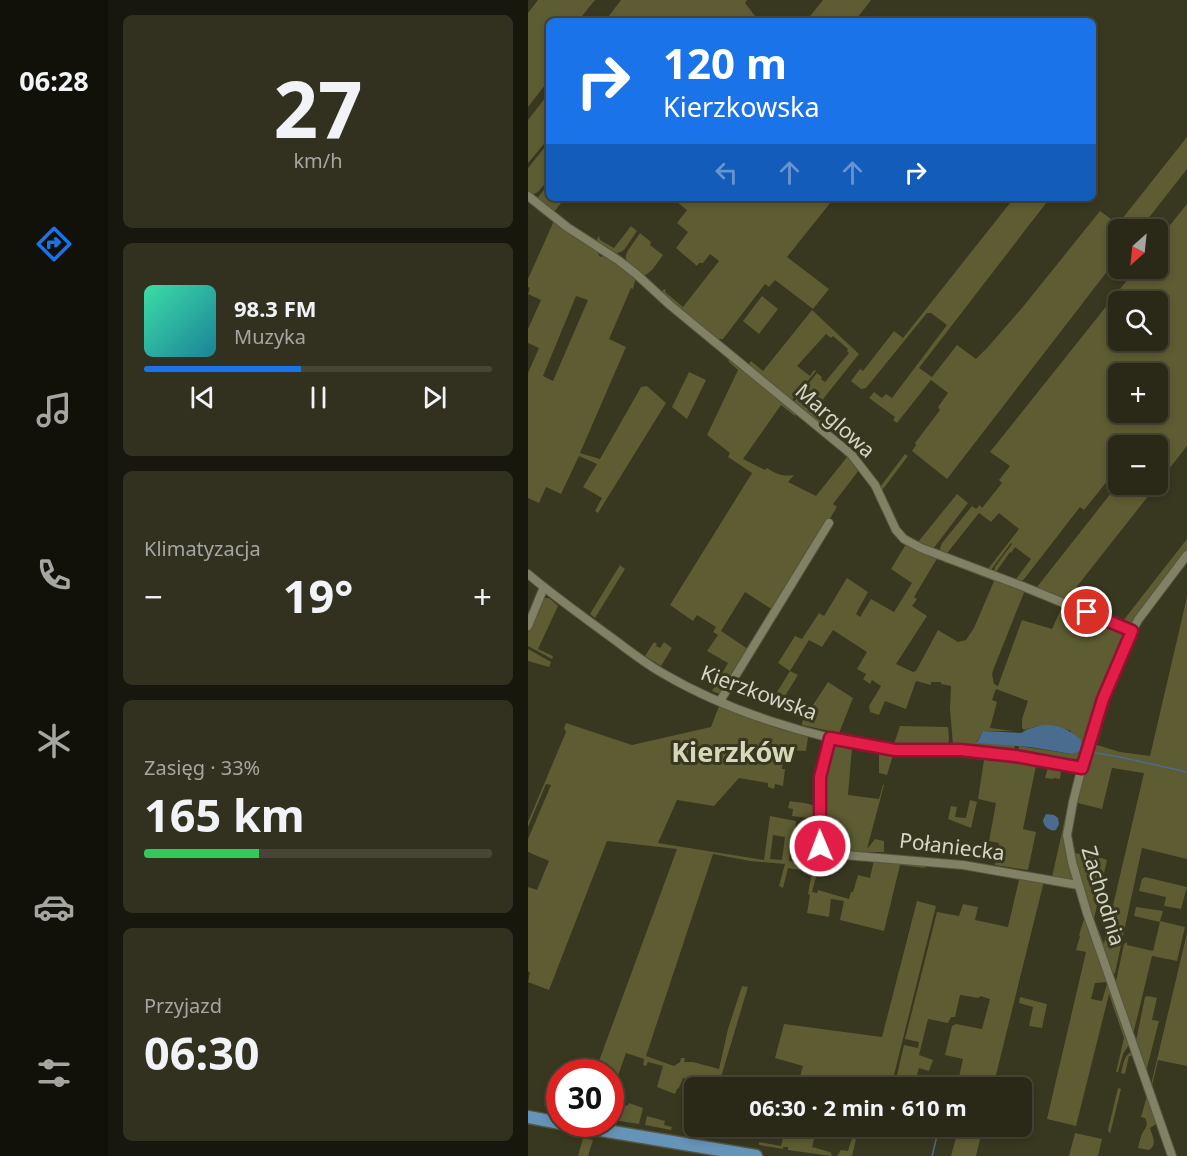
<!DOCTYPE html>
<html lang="pl">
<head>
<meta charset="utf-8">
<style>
	:root { --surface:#2a2917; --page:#323120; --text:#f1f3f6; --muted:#a5a6a1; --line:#464536; --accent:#1a73e8 }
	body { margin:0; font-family:"Noto Sans",sans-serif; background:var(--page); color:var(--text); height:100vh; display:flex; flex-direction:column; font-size:22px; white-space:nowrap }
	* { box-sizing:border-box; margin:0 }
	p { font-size:20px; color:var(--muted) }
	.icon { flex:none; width:33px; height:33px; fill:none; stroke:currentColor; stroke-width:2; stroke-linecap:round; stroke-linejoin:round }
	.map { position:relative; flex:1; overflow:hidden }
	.sheet { display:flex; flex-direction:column; gap:15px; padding:15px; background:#17170d; width:420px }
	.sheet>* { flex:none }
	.top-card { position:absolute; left:18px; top:18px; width:550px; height:183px; border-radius:9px; box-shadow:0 3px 9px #0003,0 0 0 2px var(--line); background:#1a73e8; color:#fff; overflow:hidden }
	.needle { width:39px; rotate:207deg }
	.buttons { position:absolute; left:580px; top:219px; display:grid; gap:12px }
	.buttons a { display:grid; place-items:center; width:60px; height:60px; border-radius:9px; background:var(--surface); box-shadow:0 3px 9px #0003,0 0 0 2px var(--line); font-size:30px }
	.speed { position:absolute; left:18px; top:1059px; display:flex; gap:12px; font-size:30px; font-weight:700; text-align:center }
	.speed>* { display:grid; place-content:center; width:78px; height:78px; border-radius:50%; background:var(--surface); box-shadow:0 3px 9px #0003,0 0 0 2px var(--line); line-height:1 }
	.speed .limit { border:9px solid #d22; background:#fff; color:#111 }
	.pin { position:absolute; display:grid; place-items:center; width:51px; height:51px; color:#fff; margin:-26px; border:3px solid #fff; border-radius:50%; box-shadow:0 2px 6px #0007 }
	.me { position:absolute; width:66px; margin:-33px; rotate:359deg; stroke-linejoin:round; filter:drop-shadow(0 0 4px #0008) }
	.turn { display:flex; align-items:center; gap:21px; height:126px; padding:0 18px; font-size:27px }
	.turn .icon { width:78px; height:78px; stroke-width:2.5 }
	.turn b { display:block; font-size:42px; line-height:51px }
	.lanes { display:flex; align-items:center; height:57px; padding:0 18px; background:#0003; justify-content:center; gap:30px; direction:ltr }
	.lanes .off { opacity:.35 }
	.big { font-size:45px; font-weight:700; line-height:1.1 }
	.sheet .tile { flex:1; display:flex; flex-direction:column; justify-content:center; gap:9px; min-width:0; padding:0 21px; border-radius:9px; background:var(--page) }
	.sheet .dial { align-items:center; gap:0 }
	.dial b { font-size:78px; line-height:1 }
	.song { display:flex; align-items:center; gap:18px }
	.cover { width:72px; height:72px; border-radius:9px; background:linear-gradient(135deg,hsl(160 70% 55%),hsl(190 70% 35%)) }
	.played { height:6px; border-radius:3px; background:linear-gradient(90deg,var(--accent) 45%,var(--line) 45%) }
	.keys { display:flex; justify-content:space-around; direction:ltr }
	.heat { display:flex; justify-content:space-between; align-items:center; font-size:33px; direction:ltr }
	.charge { height:9px; border-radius:4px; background:linear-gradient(90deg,#34c759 33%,var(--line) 0) }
	.trip { position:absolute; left:156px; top:1077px; width:348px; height:60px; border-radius:9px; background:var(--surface); box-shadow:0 3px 9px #0003,0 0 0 2px var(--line); font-weight:700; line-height:60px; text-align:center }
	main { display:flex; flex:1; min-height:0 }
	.tabs { display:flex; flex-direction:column; width:108px; justify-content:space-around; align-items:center; background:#111009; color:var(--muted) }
	.tabs .icon { width:42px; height:42px }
	.tabs .on { color:var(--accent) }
	.tabs b { font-size:27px; color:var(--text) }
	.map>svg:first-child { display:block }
	.green { fill:#5d5c32; fill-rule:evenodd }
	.water { fill:#4a6c8f }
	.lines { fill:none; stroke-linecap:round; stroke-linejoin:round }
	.stream { stroke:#4a6c8f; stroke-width:1.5 }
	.minor-casing { stroke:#565540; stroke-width:10 }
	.primary-casing { stroke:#565540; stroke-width:15 }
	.minor { stroke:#818166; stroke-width:8 }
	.primary { stroke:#6594b9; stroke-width:12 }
	.route-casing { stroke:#92132f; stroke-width:15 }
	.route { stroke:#e11d48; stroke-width:10 }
	.labels { text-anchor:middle; stroke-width:6; stroke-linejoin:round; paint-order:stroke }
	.street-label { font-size:21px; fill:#d6d6c7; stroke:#38371f }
	.district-label { font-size:27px; font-weight:bold; fill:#d7d8ba; stroke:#38371f }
</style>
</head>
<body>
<main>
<nav class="tabs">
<b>06:28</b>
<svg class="icon on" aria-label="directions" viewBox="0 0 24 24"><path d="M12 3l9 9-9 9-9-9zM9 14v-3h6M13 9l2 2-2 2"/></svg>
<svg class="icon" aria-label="music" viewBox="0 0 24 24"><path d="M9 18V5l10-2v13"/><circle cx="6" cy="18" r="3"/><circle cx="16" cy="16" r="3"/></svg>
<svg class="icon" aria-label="phone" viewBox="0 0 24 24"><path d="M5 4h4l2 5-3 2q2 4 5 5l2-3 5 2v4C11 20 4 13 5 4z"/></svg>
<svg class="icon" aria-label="climate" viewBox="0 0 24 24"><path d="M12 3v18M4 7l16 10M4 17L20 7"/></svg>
<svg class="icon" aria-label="car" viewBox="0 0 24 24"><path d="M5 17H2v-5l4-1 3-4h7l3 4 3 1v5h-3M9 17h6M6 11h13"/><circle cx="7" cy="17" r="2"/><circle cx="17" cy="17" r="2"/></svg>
<svg class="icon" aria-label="filters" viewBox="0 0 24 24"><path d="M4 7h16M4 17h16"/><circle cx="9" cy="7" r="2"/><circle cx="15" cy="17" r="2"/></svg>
</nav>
<section class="sheet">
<div class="tile dial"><b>27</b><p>km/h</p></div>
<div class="tile">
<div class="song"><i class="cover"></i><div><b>98.3 FM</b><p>Muzyka</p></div></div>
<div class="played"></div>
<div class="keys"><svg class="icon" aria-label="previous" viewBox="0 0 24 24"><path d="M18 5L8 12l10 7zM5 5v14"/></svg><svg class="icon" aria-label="pause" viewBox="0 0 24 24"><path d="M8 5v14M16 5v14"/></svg><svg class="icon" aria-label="next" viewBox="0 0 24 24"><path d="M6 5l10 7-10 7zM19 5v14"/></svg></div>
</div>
<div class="tile"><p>Klimatyzacja</p>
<div class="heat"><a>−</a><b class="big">19°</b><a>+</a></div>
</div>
<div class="tile"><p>Zasięg · 33%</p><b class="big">165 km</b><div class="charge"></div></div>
<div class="tile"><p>Przyjazd</p><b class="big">06:30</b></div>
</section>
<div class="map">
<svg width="659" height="1156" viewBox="0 0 659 1156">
	<rect width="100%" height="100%" fill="#38371f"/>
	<path class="green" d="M10,0H67L50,21H21V80L0,107V13Z
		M93,0H219L217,3L231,21H77Z
		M295,0H343L327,21H278Z
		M21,93V138L0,163V120Z
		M659,137V169L612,229L591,230V256L419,479L384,451L388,445L387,443L412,410L410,407L420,393L403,380L369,423L365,420L367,417L341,398L346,392L354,398L358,394L364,398L419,325L403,313H399L338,388L333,389L323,381L332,369L335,371L366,331L375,338L486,198H522L391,368L404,377L429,345L448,359L459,348L494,308L572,211L590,224Z
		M21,142V179L10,192L4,195L0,192V168Z
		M21,183V198H37L25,213L8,200Z
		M144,198H198L203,202L212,198H298L303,202L259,257L301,289L285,309L247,280L241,287L237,284L195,339H189L133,293L136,289L138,290L137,292L155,307L191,261L182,254L175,263H171L169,266L148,248L160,232L149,223L159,210Z
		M659,204V446L630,483V446H591V472L588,470L556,510L552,507L497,578L494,581L488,579L503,559L487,547L483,553L482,552L468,572L466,571L467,567L484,544L483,543L463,570L460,569L491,529L471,513L463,522L451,513L420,552V556L413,553L412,548L414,543L444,506L448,509L452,505L454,508L474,483L471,480L482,466L462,452L608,269L630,268V240ZM591,302H630V340H591ZM591,374H630V412H591Z
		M27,222L69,249L71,256L74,257L76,254L108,277L105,289L103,288L81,339L98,347L52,453L72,459L113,387L119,386L138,403L70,513L67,511L74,498L55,487L69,464L51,456L33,494L18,487L11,503L0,498V373L11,348L0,343V329L13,300L0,294L2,288L0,287V279L25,223ZM48,296L60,300L25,381L15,376Z
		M103,226L109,231L96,250L93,252L86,254L67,243L71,236L72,240L86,248Z
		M112,233L123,242L122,245L135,255L124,270L115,277C90,256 95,259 112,233Z
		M234,296L250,309L231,334L215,321Z
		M284,310L331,354L284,413L302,429L300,431L265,403L289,373L294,377L293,379L297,382L321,353L319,351L320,349L305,336L303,338L298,334L269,366L282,376L286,370L288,371L263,401L220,365L223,361L235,371Z
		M204,358L269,413L267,416L253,405L215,459L237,470L239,468C248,474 255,477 266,475L260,482L288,496L319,457L315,454L317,453L331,470L305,504L309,507L245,610L217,592L193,631L220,649L192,694L184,691L200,663L179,651L190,635L185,632L188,627L169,615L165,621L142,605L224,473L200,457L202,453L179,435L210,370L200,361Z
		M161,372L178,380L159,419L144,407Z
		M377,454L380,456L355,489V493L366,519L352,487Z
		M591,483V484L629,485L539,599L510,588L509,587Z
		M429,494L440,503L405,549C389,544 377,538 368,523L376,534L390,542Z
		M659,539V552L604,624L600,625L594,622Z
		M378,544L410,557L386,597L389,599L384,606L399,616L368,664L385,672L388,671L410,630L430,642L438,640L446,628L466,581L419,563H416L420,560L497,590L466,668L464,674L466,684L470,686L494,620L524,629L535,605L598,632L599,634L554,757L544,761L490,751L491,746L544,754L543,731C527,725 512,724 496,730L494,728V719L500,701L468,689L464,700L469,702L462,728L485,731H455L449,742L487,745L486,750L425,745L422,709L423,686L413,684V682H403V685L388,681L378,709L357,701L351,715L342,712L341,706L353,686L344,680L342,684L335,679L338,674L329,669L339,652L305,630L294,647L281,640L262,671L270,675L254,701L246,697L262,671L250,663L267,636L274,639L291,613L296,616L319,578L340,592L328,614L332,617L343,599L366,612L384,583L363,569Z
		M92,565L97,569L67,618L62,614Z
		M659,597V859L614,848L587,973L585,974L555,890L545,855L542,837L543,835L546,853L567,856L579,860L566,919L576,944L616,773L584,768L574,809L550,803L544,823L545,827L543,825L558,765L571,719L589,673L569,745L592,752L622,756Z
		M17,598H21L30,606L10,649L25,656L24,659L0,646V632L11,603L13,600Z
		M126,642L129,644L128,646L132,648L136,642L144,648L133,666L117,656Z
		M0,649L23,662L21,667L0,661Z
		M300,682L325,698L311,733L274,725V722Z
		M191,706L246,727L280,737L278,751L256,750V754H253L252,762H255L254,769H257L255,786L247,784L246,789L240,787V783L211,778L186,806L149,800L130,843L236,860L242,816L268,821L265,850H262L261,861L286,865L289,861L290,849L304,857L291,866L284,892L289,893L290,890L321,899L323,892H325L330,875L342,878L346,860L398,864L397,868L372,865L356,931L312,920L316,901L303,899L301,917L279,913L282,895L280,894L284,872L260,868L255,888L251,886L257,864L222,861L185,854L118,1056L146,1066L152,1062L153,1058H157L156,1062H165L191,1069L200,1029L214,986L220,987L190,1087H187L188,1081L171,1076L169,1082L155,1078L151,1088L149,1089L147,1094L129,1087L135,1066L120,1062L118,1066L115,1065L116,1059L98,1053L83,1095L82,1072H67L149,849L79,841L21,990L0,982L2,973L0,971V887L9,890L21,861L0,852V839L23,785L18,784L0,827V822L38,732L36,728L38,723L104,745L183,727ZM245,835L257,837L254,860L242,859Z
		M372,726L420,727L421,739L420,745H382L366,744Z
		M303,743L324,748L320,795L351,799L355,785H356L339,849L347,839L356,841V852H339L337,854L300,850L295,843C295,808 294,777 303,743Z
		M351,752L365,755L359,775L351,773Z
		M440,756L460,757V760L464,761L465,758L516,765V767L508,766L495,829L508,832L500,870L467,865L471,843L461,841L468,803L450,799L456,760L439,758Z
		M520,767L533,770L532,779L526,778L525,779L517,778Z
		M545,783H547L536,833L545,879L544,880L524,877Z
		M442,800L449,802L443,828L420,819L423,806L429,807L427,817L438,818Z
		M262,801C271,803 282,802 289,808V819L264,816L265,809L260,808Z
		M481,874L516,881L465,1087H434L442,1080L431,1077L435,1059L417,1055L424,1026L428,1024L454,1029L462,999L452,996L451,998L432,995L427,1017H423L420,1023L400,1019L391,1055L405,1060L401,1071L391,1068L386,1087H388L366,1088L376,1045L390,1048L391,1042L377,1039L409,912L431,916L435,904L450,907L447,920L480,927L491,880L480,877Z
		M617,877L659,887L653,909L636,906L638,897L611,891L614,879Z
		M389,901L408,906L363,1087H269L275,1066L247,1058L256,1024L354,1037Z
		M608,907L635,911L632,921L657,927L649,961L624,956L605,1035L587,986L596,944L599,942V945L625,951L632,922L606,916Z
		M556,919H559L581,982L567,983L563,999L574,1001L579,984H581L602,1043L595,1054L590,1072H588L596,1038L581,994L548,1126L519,1119L558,952L548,950L552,936L551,935Z
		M659,933V1066L630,1060L624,1086L628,1098L623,1085Z
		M620,996L629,998L624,1020L631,1021L618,1072L608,1041L617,997Z
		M492,997L519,1004L514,1028L501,1026L505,1007L491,1003Z
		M603,1052L606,1054L630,1123L622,1128C624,1136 630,1144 621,1150L610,1148C611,1144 612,1138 614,1134C617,1128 621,1126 617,1118L613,1117L619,1096L604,1056H601L597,1074L593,1073C595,1066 596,1055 603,1052Z
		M590,1088L593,1089L582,1134L580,1130Z
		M25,1092L31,1096L30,1107L16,1105L20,1093Z
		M89,1103L99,1106L101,1103L115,1108L111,1124L85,1120Z
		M119,1116L137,1121L136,1125L144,1127L143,1130L117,1125Z
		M431,1126L455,1127L448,1156H423Z
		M258,1127H315L313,1135L310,1139L287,1136L284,1147L302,1152L304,1155L303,1156L260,1150V1147H255V1149L231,1145V1142L253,1146Z
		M547,1133L574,1139L570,1156H541Z
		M55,1138L65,1140L60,1156H50Z
		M324,1138L328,1139L324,1156H309L313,1150L320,1151Z"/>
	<path class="water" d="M515,725C530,724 541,729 553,740L552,751L544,754L502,747L449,743L455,731L493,733L500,729Z
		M518,814L526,815L530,818L531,824L528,830C522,832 515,826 515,820Z"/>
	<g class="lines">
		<path class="stream" d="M553,743V749L555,750
			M562,752L592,757L659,772
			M404,1156C407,1146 408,1135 413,1126"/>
		<g class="minor-casing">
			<path id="minor" d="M0,196L39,227L90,260L107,273L143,306L323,454L347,485L368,530L376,539L393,548L494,586L604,631
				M0,574C26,596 53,615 80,635C98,648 116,663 136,674C199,711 282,737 355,748C380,752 406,748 432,750C473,753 513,760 553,768
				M0,626L16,587
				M192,701L301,523
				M302,738L292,777L291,842C293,849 296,852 304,854L435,865L550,885
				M644,1156L559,913L544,862L539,835L545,802L558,751L575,699L599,641L610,620L659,555"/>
		</g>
		<g class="primary-casing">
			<path id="primary" d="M0,1117L32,1123
				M37,1124L228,1156"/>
		</g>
		<use href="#minor" class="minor"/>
		<use href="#primary" class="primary"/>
	</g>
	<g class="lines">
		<g class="route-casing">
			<path id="route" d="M292,846V777L302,738L367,750H432L487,756L554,768L575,699L604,631L559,612"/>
		</g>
		<use href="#route" class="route"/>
	</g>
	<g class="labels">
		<g class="street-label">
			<text transform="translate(307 421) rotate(42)" y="7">Marglowa</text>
			<text transform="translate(231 693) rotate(20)" y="7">Kierzkowska</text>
			<text transform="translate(424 847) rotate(7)" y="7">Połaniecka</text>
			<text transform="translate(575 896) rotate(73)" y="7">Zachodnia</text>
		</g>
		<g class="district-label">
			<text x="205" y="762">Kierzków</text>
		</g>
	</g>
</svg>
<div class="buttons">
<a><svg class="needle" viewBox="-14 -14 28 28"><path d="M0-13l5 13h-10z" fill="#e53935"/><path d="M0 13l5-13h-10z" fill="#a5a6a1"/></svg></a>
<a><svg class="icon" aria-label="search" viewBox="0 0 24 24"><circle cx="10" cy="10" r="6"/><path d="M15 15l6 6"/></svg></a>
<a>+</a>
<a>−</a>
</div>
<div class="speed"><div class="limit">30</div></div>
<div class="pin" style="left:559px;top:612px;background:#d93025"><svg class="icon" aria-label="arrive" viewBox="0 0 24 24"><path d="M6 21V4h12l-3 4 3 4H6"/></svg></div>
<svg class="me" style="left:292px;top:846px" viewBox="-20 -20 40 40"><circle r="17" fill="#e11d48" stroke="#fff" stroke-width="3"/><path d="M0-11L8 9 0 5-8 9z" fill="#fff"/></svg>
<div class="trip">06:30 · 2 min · 610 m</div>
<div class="top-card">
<div class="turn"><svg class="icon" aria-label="right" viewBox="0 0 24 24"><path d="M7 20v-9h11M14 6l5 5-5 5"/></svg><div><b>120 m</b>Kierzkowska</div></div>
<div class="lanes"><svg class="icon off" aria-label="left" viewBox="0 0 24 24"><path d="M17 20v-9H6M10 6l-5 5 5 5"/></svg><svg class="icon off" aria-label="ahead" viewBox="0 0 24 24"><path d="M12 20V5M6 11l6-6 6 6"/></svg><svg class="icon off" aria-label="ahead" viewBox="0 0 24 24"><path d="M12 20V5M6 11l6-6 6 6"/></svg><svg class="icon" aria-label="right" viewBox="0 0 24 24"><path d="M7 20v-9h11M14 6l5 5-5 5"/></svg></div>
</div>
</div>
</main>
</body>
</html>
